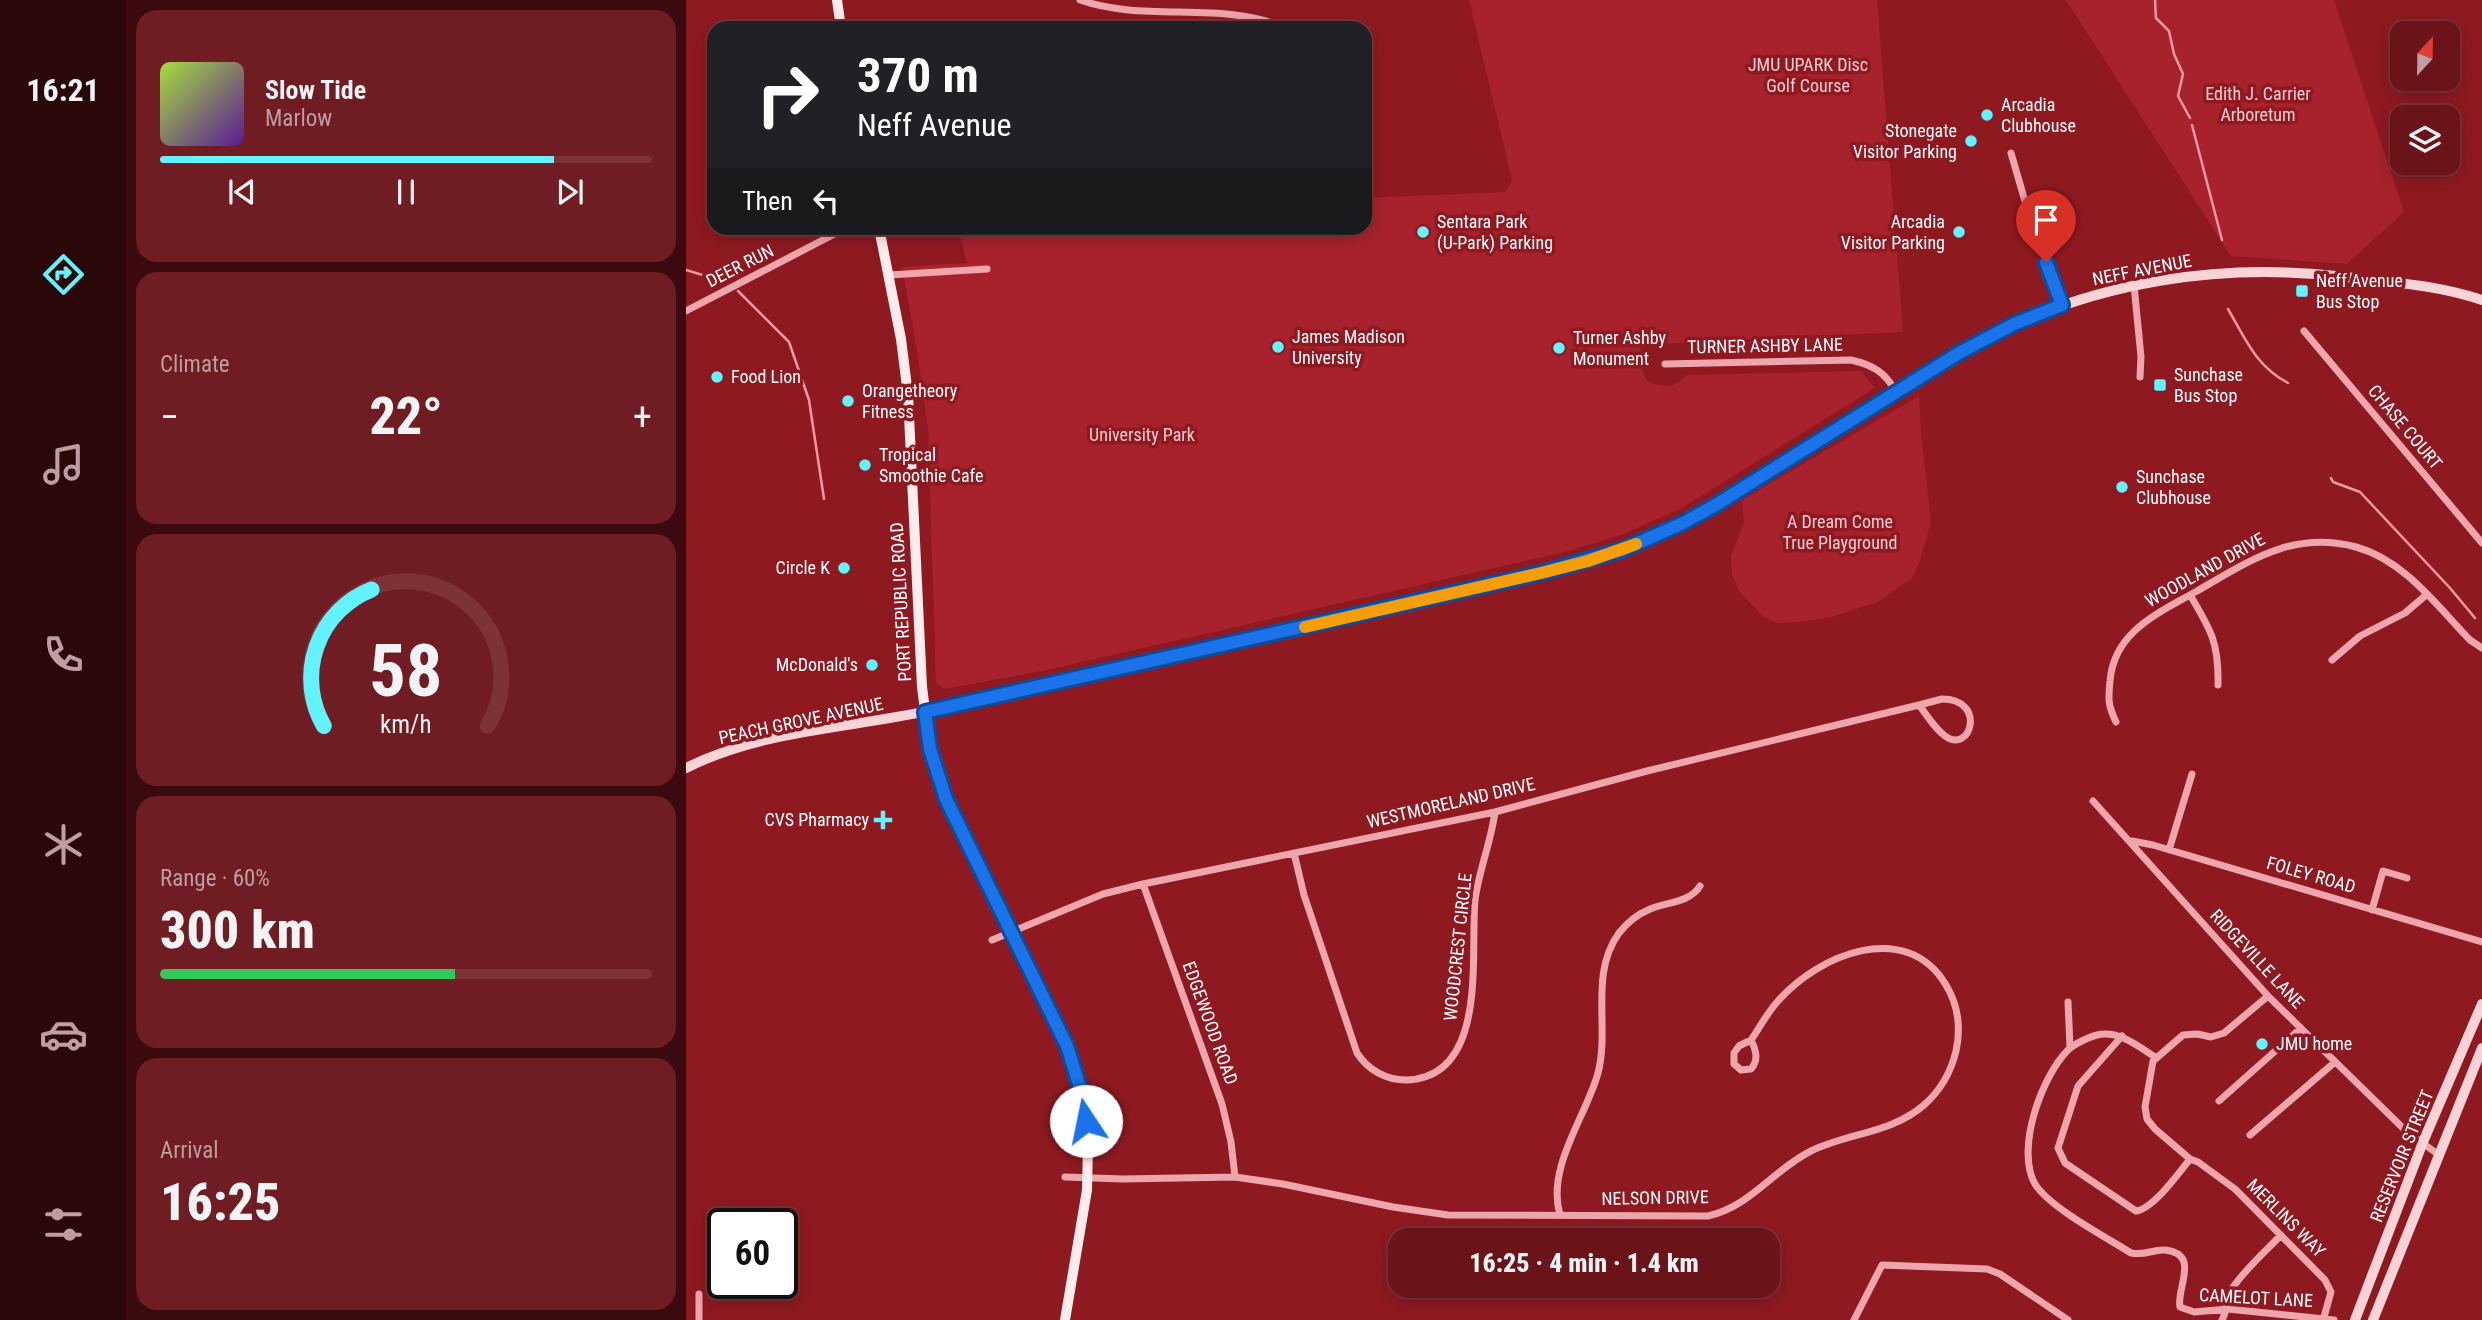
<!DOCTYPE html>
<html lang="en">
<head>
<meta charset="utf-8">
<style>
	:root { --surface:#6a1319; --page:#6f1c22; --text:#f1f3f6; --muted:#be9ea2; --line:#7d3238; --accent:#63f3ff }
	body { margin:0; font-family:"Roboto Condensed",sans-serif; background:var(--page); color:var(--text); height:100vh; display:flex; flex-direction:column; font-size:26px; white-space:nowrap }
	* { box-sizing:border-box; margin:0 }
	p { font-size:23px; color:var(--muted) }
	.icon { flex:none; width:38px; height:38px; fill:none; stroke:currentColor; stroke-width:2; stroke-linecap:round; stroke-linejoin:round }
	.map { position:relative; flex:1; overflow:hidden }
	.sheet { display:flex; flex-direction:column; gap:10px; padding:10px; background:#3a0a0e; width:560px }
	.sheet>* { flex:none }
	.guide { position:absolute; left:21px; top:21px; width:665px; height:214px; border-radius:21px; box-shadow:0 4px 18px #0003,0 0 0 2px var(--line); background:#202124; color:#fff; overflow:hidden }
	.needle { width:46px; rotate:22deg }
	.controls { position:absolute; left:1704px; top:21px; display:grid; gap:14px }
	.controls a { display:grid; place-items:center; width:70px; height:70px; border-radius:14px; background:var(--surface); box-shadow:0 4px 18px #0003,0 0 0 2px var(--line); font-size:35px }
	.speed { position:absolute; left:21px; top:1208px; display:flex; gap:14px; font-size:35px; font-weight:700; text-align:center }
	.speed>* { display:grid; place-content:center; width:91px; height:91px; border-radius:50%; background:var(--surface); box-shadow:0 4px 18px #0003,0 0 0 2px var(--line); line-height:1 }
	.speed .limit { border:4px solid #111; border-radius:10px; background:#fff; color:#111 }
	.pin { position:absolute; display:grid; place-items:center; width:60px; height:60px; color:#fff; margin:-72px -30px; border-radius:50% 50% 50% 0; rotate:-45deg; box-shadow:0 0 7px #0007 }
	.pin .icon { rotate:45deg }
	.me { position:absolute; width:77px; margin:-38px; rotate:349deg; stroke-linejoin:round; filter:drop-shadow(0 0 5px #0008) }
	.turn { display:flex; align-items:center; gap:24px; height:147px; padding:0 35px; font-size:32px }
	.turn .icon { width:91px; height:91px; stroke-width:2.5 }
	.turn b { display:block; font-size:49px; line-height:60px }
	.then { display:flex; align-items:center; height:66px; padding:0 35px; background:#0003; gap:14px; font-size:26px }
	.big { font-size:52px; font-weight:800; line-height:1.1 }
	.sheet .tile { flex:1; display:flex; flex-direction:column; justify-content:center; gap:10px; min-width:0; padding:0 24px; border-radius:21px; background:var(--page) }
	.sheet .dial { align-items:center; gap:0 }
	.dial svg { height:182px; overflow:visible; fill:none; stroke:var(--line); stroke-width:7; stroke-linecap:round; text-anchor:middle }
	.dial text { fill:var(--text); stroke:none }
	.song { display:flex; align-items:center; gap:21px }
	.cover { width:84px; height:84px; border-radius:10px; background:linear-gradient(135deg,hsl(80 70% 55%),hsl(270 70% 35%)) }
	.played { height:7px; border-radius:4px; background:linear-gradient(90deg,var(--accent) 80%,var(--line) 80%) }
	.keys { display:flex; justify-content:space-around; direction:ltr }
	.heat { display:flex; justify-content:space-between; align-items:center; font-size:38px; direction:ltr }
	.charge { height:10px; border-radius:5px; background:linear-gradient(90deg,#34c759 60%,var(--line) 0) }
	.trip { position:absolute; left:702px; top:1228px; width:392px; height:70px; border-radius:21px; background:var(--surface); box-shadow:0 4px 18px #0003,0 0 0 2px var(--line); font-weight:800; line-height:70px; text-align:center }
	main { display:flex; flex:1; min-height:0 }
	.tabs { display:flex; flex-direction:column; width:126px; justify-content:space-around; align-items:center; background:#2a080a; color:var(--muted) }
	.tabs .icon { width:49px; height:49px }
	.tabs .current { color:var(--accent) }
	.tabs b { font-size:32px; color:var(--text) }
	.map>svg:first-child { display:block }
	.green { fill:#a7222d }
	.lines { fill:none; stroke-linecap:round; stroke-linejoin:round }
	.stream { stroke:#f199a1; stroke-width:2.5 }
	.minor { stroke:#eea6ac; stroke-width:7 }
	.secondary { stroke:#fad3d6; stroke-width:10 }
	.primary { stroke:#ffedee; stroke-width:10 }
	.route-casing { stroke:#114b97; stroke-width:18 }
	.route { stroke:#1a73e8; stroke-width:12 }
	.slow { stroke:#f59e0b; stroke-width:12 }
	.poi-dot { fill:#63f3ff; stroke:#8e1921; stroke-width:2.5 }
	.labels { text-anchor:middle; stroke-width:7; stroke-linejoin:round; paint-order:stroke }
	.park-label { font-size:18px; fill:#faccd0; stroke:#8e1921 }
	.poi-label { font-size:18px; fill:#fff; stroke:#8e1921; text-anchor:start }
	.street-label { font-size:18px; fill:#fff; stroke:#8e1921 }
</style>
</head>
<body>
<main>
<nav class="tabs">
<b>16:21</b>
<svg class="icon current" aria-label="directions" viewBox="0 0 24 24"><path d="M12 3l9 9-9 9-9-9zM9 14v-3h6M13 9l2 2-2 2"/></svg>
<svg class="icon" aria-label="music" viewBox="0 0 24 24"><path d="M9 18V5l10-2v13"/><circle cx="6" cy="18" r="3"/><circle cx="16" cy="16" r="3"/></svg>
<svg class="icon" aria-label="phone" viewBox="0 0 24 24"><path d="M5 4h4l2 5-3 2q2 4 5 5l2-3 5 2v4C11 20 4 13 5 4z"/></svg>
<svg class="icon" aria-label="climate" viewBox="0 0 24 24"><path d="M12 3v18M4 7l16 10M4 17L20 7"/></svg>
<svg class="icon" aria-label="car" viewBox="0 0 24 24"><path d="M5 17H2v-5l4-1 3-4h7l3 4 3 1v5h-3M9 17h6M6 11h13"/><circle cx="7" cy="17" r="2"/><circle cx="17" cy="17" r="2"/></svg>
<svg class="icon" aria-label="filters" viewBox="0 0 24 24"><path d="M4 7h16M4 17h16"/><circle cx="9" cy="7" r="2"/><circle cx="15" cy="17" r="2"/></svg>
</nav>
<section class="sheet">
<div class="tile">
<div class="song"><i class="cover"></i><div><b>Slow Tide</b><p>Marlow</p></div></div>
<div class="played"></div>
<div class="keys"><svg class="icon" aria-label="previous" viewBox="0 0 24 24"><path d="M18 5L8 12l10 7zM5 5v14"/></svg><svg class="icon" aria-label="pause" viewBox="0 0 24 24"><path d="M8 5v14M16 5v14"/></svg><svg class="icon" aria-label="next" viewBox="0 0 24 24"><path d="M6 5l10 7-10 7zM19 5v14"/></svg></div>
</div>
<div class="tile"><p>Climate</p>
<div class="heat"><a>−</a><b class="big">22°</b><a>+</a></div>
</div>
<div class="tile dial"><svg viewBox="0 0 100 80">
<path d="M14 69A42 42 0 1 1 86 69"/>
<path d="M14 69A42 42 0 0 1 35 9" stroke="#63f3ff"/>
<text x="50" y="56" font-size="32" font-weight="700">58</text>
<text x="50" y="72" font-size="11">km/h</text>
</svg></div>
<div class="tile"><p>Range · 60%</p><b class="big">300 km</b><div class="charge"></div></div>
<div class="tile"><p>Arrival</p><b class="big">16:25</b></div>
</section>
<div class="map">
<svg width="1796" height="1320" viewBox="0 0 1796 1320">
	<rect width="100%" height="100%" fill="#8e1921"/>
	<path class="green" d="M783,0H1191L1217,332L954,345L956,370L961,381C979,389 987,388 1001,375L1175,371L1189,388L994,509L935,535L879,552L356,671L259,689L250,683L242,430L231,350L216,267L281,263L272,228H679V198L819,192L826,180Z
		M1380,0H1648L1718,212L1661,264L1545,256Z
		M1233,396L1235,432L1245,522L1233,564L1226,578L1192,602L1145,617L1114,622L1091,623L1077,617L1053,591L1046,574L1045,555L1058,523L1056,500Z"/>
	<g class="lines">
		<path class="stream" d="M1469,0L1470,18L1483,31L1488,54L1497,74L1492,96L1504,118
			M1506,125L1536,240
			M0,270L36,281
			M52,291L103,342L123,400L138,499
			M1542,309C1560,340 1570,366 1602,383
			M1645,478L1647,482L1674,492L1764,588L1789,618"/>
		<path class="minor" d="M394,0C460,23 537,0 599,28
			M1325,153L1343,215L1376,305
			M203,275L301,269
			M1448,285L1455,357L1454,377
			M0,311L160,228
			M1618,331L1796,543
			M979,364L1165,360C1187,365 1199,372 1210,392
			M1504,595C1525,630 1533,643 1532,685
			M1646,660L1674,636L1719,613L1740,595
			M1256,699C1301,699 1285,755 1259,736C1248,728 1241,715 1233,705Z
			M1430,722C1422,705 1422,700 1424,681C1428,631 1473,613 1511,591C1563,561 1607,530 1670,547C1718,560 1751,606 1784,640L1796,648
			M1407,801L1582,996L1720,1131L1753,1155
			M1446,841L1467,845L1796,942
			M1483,850L1506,774
			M608,853L618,895L671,1053C682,1070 700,1080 720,1080C803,1078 784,954 789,900C793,870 805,842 809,812
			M457,884L536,1104L545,1142L549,1177
			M1686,910L1697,871L1721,878
			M306,940L417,894L457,884L809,812L961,771L1233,705
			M1382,1002L1384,1047
			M1436,1036L1392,1086L1372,1148L1379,1163L1450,1211C1467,1209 1493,1173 1504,1159L1469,1129L1461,1119L1459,1107L1467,1061L1497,1035L1511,1034L1525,1037L1538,1033L1582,996
			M1065,1040C1070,1050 1073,1060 1065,1069L1055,1070L1048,1064V1053L1053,1046Z
			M1469,1057C1452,1046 1433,1030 1411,1035C1403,1037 1388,1044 1382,1050C1356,1076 1329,1149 1349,1184C1364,1208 1420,1237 1445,1253C1460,1256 1467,1249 1479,1250C1515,1254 1490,1288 1494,1307L1508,1312L1542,1309L1648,1320
			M1533,1101L1615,1028
			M1564,1135L1649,1062
			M1504,1159L1512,1162L1549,1189L1639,1280L1645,1292L1638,1317
			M379,1177L437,1179L549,1177L597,1184L707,1207L762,1215L1022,1216C1064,1207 1088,1169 1125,1151C1162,1133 1206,1133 1238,1105C1254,1091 1265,1072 1270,1051C1275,1028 1272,1005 1260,985C1220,918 1132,955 1092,1001C1081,1013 1074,1027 1065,1040
			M874,1215C860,1167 900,1117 912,1073C924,1027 903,974 933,933C941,923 950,915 962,910C979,902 1004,903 1014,886
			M13,1320V1294
			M1168,1320L1196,1265L1301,1269L1314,1274L1382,1320
			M1536,1320C1542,1310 1540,1299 1546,1289C1557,1271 1580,1251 1595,1235"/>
		<path class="secondary" d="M0,768C77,729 168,728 251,709C452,665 653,618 854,573C898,562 939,551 980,532C1012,517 1041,497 1071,479C1148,431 1225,376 1306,335C1413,282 1532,263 1650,276C1699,282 1749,284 1796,300
			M1669,1320L1737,1142L1796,1004
			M1687,1320L1796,1048"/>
		<path class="primary" d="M151,0L155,28
			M193,228L215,339L222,395L236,687L244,749L267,818L381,1046L398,1106L402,1145L401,1190L379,1320"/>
	</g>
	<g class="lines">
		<g class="route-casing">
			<path id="route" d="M400,1121L395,1091L381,1046L260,799L244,749L239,712L855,573L936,550L995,524L1028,506L1273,353L1328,324L1376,305L1360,262"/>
		</g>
		<use href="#route" class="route"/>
		<path class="slow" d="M619,627L855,573L902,561L950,544"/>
	</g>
	<g class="poi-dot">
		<circle cx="1301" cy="115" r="7"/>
		<circle cx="1285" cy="141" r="7"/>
		<circle cx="737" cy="232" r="7"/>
		<circle cx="1273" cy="232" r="7"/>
		<rect x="1609" y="284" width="14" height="14" rx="3.5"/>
		<circle cx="592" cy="347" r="7"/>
		<circle cx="873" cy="348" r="7"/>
		<circle cx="31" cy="377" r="7"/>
		<rect x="1467" y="378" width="14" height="14" rx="3.5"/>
		<circle cx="162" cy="401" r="7"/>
		<circle cx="179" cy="465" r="7"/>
		<circle cx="1436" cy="487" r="7"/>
		<circle cx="158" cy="568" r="7"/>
		<circle cx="186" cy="665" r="7"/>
		<path d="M193.5 809.5h7v7h7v7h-7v7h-7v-7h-7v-7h7z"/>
		<circle cx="1576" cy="1044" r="7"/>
	</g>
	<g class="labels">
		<g class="park-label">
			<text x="1122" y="71">JMU UPARK Disc<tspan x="1122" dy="21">Golf Course</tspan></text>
			<text x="1572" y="100">Edith J. Carrier<tspan x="1572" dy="21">Arboretum</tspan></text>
			<text x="456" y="441">University Park</text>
			<text x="1154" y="528">A Dream Come<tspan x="1154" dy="21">True Playground</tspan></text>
		</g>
		<g class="poi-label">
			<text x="1315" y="111">Arcadia<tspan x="1315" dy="21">Clubhouse</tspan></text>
			<text x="1271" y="137" text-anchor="end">Stonegate<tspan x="1271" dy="21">Visitor Parking</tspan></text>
			<text x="751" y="228">Sentara Park<tspan x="751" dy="21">(U-Park) Parking</tspan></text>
			<text x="1259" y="228" text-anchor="end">Arcadia<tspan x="1259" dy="21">Visitor Parking</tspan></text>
			<text x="1630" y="287">Neff Avenue<tspan x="1630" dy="21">Bus Stop</tspan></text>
			<text x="606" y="343">James Madison<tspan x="606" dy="21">University</tspan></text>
			<text x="887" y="344">Turner Ashby<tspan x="887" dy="21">Monument</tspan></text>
			<text x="1488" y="381">Sunchase<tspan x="1488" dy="21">Bus Stop</tspan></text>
			<text x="45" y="383">Food Lion</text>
			<text x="176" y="397">Orangetheory<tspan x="176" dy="21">Fitness</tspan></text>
			<text x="193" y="461">Tropical<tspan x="193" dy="21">Smoothie Cafe</tspan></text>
			<text x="1450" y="483">Sunchase<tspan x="1450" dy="21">Clubhouse</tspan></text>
			<text x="144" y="574" text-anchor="end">Circle K</text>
			<text x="172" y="671" text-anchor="end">McDonald's</text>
			<text x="183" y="826" text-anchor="end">CVS Pharmacy</text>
			<text x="1590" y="1050">JMU home</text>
		</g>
		<g class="street-label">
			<text transform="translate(54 266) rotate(-27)" y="6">DEER RUN</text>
			<text transform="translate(1456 270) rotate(-11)" y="6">NEFF AVENUE</text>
			<text transform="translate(1079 346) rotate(-1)" y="6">TURNER ASHBY LANE</text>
			<text transform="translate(1719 427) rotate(50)" y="6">CHASE COURT</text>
			<text transform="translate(1519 570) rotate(-29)" y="6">WOODLAND DRIVE</text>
			<text transform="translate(215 602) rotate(-93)" y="6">PORT REPUBLIC ROAD</text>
			<text transform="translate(115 721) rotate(-12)" y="6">PEACH GROVE AVENUE</text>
			<text transform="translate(765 803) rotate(-13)" y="6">WESTMORELAND DRIVE</text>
			<text transform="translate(1625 875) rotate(16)" y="6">FOLEY ROAD</text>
			<text transform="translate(772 947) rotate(-84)" y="6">WOODCREST CIRCLE</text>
			<text transform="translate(1571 959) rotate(47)" y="6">RIDGEVILLE LANE</text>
			<text transform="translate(524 1023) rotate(70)" y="6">EDGEWOOD ROAD</text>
			<text transform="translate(1716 1156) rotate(-68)" y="6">RESERVOIR STREET</text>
			<text transform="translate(969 1198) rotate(-1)" y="6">NELSON DRIVE</text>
			<text transform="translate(1600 1218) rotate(45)" y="6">MERLINS WAY</text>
			<text transform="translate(1570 1298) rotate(3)" y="6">CAMELOT LANE</text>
		</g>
	</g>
</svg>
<div class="controls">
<a><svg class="needle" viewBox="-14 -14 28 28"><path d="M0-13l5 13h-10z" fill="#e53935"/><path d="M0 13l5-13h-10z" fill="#be9ea2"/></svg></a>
<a><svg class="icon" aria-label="layers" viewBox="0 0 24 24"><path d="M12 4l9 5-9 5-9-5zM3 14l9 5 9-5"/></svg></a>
</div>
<div class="speed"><div class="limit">60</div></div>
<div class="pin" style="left:1360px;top:262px;background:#d93025"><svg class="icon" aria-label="arrive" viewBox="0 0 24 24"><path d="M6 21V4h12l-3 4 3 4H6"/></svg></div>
<svg class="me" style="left:400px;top:1121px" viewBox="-20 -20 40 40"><circle r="19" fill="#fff"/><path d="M0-13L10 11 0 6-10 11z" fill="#1a73e8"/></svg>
<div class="trip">16:25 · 4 min · 1.4 km</div>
<div class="guide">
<div class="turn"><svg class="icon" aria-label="right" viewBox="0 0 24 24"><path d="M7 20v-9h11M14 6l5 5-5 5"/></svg><div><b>370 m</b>Neff Avenue</div></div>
<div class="then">Then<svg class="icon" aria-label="left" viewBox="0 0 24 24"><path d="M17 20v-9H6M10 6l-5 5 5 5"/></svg></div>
</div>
</div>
</main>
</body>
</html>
